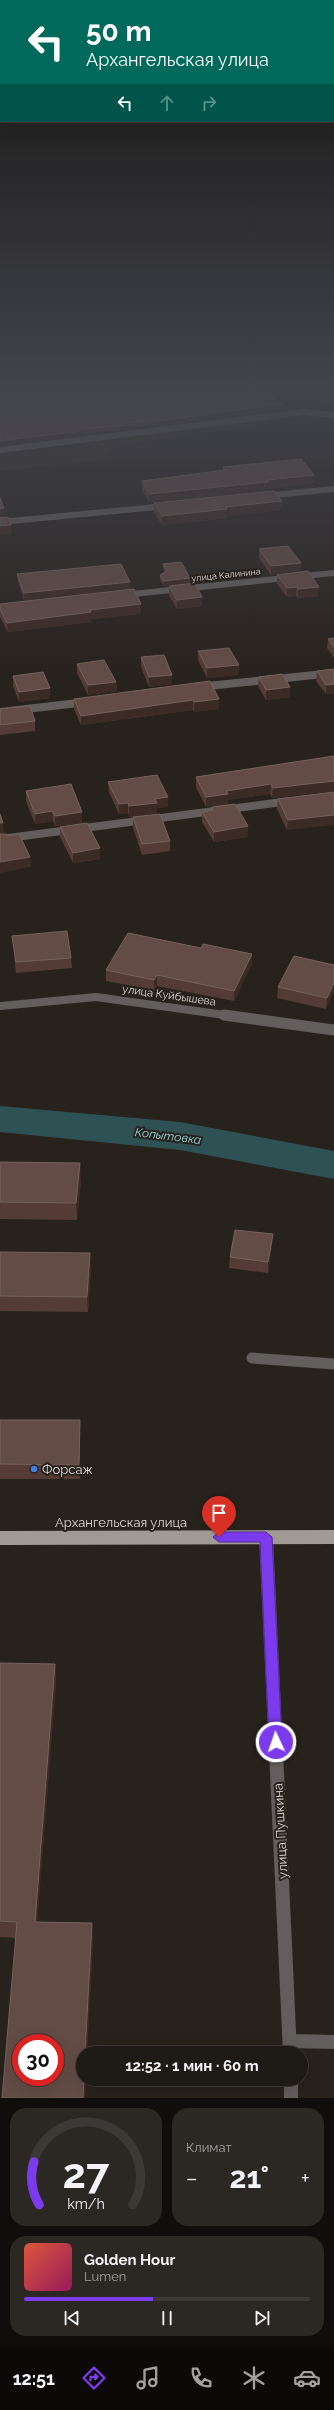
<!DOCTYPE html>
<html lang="ru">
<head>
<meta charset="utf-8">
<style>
	:root { --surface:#1e1a16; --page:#2b2723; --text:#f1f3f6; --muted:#a1a1a1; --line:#3c3835; --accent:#7c3aed }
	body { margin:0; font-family:Raleway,sans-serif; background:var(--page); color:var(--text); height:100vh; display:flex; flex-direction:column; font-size:15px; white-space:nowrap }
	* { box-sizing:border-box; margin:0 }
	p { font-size:13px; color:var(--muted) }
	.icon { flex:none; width:22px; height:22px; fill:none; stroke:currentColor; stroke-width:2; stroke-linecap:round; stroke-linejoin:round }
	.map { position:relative; height:2098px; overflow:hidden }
	.sheet { display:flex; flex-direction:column; gap:10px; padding:10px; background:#100e0c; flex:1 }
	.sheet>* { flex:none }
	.top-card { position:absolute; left:0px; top:0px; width:334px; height:122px; box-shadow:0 4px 16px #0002,0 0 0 1px var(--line); background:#00695c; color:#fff; overflow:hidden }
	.speed { position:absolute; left:12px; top:2034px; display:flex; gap:8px; font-size:20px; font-weight:700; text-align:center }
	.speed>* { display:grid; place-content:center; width:52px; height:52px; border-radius:50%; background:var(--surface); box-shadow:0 4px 16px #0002,0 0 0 1px var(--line); line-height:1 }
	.speed .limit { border:6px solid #d22; background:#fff; color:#111 }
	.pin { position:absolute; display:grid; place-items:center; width:34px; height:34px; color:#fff; margin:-41px -17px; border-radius:50% 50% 50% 0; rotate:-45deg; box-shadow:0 0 4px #0007 }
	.pin .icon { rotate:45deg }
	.me { position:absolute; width:44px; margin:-22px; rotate:357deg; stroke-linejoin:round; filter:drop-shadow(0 0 3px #0008) }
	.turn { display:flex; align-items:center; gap:14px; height:84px; padding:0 20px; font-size:18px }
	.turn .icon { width:52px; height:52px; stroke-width:2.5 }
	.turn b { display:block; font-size:28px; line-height:34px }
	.lanes { display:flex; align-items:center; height:38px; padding:0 20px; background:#0003; justify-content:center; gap:20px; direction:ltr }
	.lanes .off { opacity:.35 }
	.big { font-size:30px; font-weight:700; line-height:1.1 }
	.sheet .widget { flex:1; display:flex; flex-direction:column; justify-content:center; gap:6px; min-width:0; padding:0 14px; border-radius:16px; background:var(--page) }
	.sheet .dial { align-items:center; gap:0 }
	.dial svg { height:104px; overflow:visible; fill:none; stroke:var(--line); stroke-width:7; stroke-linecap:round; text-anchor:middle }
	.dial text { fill:var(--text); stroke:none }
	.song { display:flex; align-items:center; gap:12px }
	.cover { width:48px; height:48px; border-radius:6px; background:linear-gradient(135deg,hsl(10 70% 55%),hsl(330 70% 35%)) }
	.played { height:4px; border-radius:2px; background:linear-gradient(90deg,var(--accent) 45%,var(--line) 45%) }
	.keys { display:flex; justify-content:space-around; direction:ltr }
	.heat { display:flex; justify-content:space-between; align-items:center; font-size:22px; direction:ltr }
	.sheet .tiles { flex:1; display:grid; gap:10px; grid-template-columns:1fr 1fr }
	.widget:last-child { grid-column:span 2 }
	.trip { position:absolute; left:76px; top:2046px; width:232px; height:40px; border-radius:20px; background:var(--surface); box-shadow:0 4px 16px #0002,0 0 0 1px var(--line); font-weight:700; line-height:40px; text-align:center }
	.menu { display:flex; height:64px; justify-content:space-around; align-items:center; background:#0c0a09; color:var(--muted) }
	.menu .icon { width:28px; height:28px }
	.menu .current { color:var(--accent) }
	.menu b { font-size:18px; color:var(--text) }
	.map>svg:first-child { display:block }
	.built { fill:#342b21 }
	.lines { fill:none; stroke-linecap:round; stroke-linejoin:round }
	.river { fill:#2e5154; fill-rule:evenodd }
	.service-far1 { stroke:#625e5c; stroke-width:6 }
	.service { stroke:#625e5c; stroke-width:11 }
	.minor-far3 { stroke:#625e5c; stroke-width:6 }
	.minor-far2 { stroke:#625e5c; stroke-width:8 }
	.minor-far1 { stroke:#625e5c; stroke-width:11 }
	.minor { stroke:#625e5c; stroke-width:14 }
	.primary { stroke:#a19994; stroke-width:14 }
	.wall { fill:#543b35 }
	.shaded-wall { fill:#3c2a24 }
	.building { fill:#634c46; stroke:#76625d; fill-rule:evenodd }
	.route { fill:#7c3aed; stroke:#51269a }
	.shop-dot { fill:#3f7fe0; stroke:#28221d; stroke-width:1.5 }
	.labels { text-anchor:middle; stroke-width:4; stroke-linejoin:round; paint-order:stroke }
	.far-street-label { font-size:9px; fill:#dcd9d5; stroke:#28221d }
	.street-label { font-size:11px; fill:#dcd9d5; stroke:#28221d }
	.water-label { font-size:12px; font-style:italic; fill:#97dee3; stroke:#28221d }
	.near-poi-label { font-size:13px; fill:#dcd9d5; stroke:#28221d; text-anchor:start }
	.near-street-label { font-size:13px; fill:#dcd9d5; stroke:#28221d }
</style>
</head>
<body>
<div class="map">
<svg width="334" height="2098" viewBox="0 0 334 2098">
	<rect width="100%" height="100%" fill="#28221d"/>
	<path class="built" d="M0,384H288L334,397V403L260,425L118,445L103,460L0,471Z"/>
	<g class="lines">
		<path class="river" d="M0,1106L180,1122L334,1151V1179L180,1150L0,1132Z"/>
		<path class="service-far1" d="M0,450L303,412"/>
		<path class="service" d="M252,1358L334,1364"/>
		<path class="minor-far3" d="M303,412L334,415
			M264,496L334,489
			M0,522L167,506
			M123,595L334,573"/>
		<path class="minor-far2" d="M198,687L334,673
			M0,712L87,702
			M0,839L290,801
			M0,1006L96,997L232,1016"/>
		<path class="minor-far1" d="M224,1015L334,1030"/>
		<path class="minor" d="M266,1537L290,2053
			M290,2041L334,2042
			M291,2079V2098"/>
		<path class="primary" d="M0,1538L334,1537"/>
	</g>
	<path class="wall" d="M210,385L283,409L159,425L126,427V429L120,430L81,433V435L0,446Z
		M223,467L314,475V483L268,489V491L149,502L142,490V481L223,470Z
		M282,501L281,510L227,516V518L162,525L154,512V503Z
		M259,549L301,563L300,572L271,575L259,558Z
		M163,564L190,583L164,586L160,580V575L165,572L163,569Z
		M17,574L130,590L24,601L18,581Z
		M277,575L318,596L298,598L296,596L287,597L277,584Z
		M169,586L202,597V606L177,609L169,595Z
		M0,604L141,614L91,619V622L8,632L0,617Z
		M334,638V658L327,648L328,639Z
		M198,651L239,665L238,675L207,678L198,660Z
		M141,657L172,684L149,687L141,667Z
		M77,664L116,682L117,691L88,695L77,673Z
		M334,669V693L326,694L316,681L317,671Z
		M13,676L50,688V698L19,702L13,686Z
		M259,677L290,687V697L266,700L258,686Z
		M74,699H219V709L194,712L193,710L81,725L74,709Z
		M0,709L35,721V731L0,735Z
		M334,756V791L272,798L270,794L228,800V804L206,807L196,787V777Z
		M108,782L168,797V807L157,808V813L129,817L128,813L119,814L109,792Z
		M26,791L82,823L55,826L53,821L35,824L26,801Z
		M334,792L287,830L277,809L278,799Z
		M212,807L248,837L214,842L202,822V812L212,810Z
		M133,817L170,841V851L142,855L133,828Z
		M60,827L100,848V859L73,863L60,837Z
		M12,936L71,958L72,968L16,973Z
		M252,964L234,1001L157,986L154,990L106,981V970Z
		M334,965L326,1009L277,998L278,987Z
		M0,1162L81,1180L77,1220L0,1219Z
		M273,1234L272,1245L268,1273L229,1268L230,1257Z
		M0,1252L91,1267L88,1312L0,1311Z
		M0,1420H80V1479H0Z
		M0,1663L55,1664L56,1681L37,1922L93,1939L87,2053H83V2079H86L85,2098H2L16,1938L0,1937Z"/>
	<path class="shaded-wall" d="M283,404V409L159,425V421Z
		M126,425V429L120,430V426Z
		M81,431V435L0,446V441Z
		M314,475V483L268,489V491L149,502V494Z
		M282,501L281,510L227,516V518L162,525V516L226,507Z
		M4,508L5,517L0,518V509Z
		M11,525L12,534L0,535V526Z
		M301,563L300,572L271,575V566Z
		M190,578V583L164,586V581Z
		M130,582V590L24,601V593Z
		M297,587L296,596L287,597V588Z
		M319,587L318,596L298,598V589Z
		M202,597V606L177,609V600Z
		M141,604V614L91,619V622L8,632L7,623L90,610Z
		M239,665L238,675L207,678V668Z
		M172,675V684L149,687V677Z
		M116,682L117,691L88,695V685Z
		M334,684V693L326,694V685Z
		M290,687V697L266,700V690Z
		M50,688V698L19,702V692Z
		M219,699V709L194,712V702Z
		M193,700V710L81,725V716Z
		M334,781V791L272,798L273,788Z
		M271,784L270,794L228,800V804L206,807V797L226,791Z
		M168,797V807L157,808V813L129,817V806L155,799Z
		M128,803V813L119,814V804Z
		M52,811L53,821L35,824V814Z
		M82,812V823L55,826V816Z
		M334,815V825L287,830L288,820Z
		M0,823H3L4,833L0,834Z
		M248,826V837L214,842V832Z
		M100,848V859L73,863V853Z
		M30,857L31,867L0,873V862Z
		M252,954V964L234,1001V991Z
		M157,975V986L154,990V980Z
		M334,983V992L326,1009L327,998Z
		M80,1163L81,1180L77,1220L76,1203Z
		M273,1234L272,1245L268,1273V1262Z
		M90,1253L91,1267L88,1312L87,1297Z
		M80,1420V1479L79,1465Z
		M55,1664L56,1681L36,1937L35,1922Z
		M92,1923L93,1939L87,2053H85Z
		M84,2079H86L85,2098H83Z"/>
	<path class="building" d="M0,384H209L210,385L213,384H254L261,387L283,404L159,421L125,423L126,425L120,426L80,429L81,431L0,441Z
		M301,459L314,475L267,480L268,482L149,494L142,481L225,470L223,467Z
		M274,491L282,501L226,507L227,509L162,516L154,503Z
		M0,498L4,508L0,509Z
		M8,517L11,525L0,526V518Z
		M288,546L301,563L271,566L259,549Z
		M181,562L190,578L164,581L160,575L167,571L163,564Z
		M121,564L130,582L24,593L17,574Z
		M308,571L319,587L298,589L297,587L287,588L277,575Z
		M195,583L202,597L177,600L169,586Z
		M134,589L141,604L90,610L91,612L7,623L0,609V604Z
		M334,638V647L328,639Z
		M229,648L239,665L207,668L198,651Z
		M164,655L172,675L149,677L141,657Z
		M104,660L116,682L88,685L77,664Z
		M334,669V684L326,685L317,671Z
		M43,672L50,688L19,692L13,676Z
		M282,674L290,687L266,690L259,677Z
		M210,681L219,699L194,702L193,700L81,716L74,699Z
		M30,706L35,721L0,725V709Z
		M334,756V781L273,788L271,784L226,791L228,794L206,797L196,777Z
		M157,775L168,797L155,799L157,803L129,806L128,803L119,804L108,782Z
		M71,784L82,812L55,816L52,811L35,814L26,791Z
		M334,792V815L288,820L278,799Z
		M235,804L248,826L214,832L202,812L213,810L212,807Z
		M0,814L3,823H0Z
		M160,814L170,841L142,844L133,817Z
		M87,823L100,848L73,853L60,827Z
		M0,834H7L8,836L19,834L30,857L0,862Z
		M67,931L71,958L16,962L12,936Z
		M128,933L201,948L203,944L252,954L234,991L157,975L154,980L106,970Z
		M294,956L334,965V983L327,998L278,987Z
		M0,1162L80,1163L76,1203L0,1202Z
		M235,1230L273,1234L268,1262L230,1257Z
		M0,1252L90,1253L87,1297L0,1296Z
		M0,1420H80L79,1465L0,1464Z
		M0,1663L55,1664L35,1922L92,1923L85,2053H83V2079H84L83,2098H2L17,1922L0,1921ZM21,2043H55V2077H21Z"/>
	<linearGradient id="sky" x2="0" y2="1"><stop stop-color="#161310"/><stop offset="0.57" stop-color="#42444c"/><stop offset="1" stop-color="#42444c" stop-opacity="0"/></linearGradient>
	<rect width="334" height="678" fill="url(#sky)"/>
	<path class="route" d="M219,1532H266L272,1537L282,1742L281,1746L276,1748L271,1746L269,1742L260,1542H219L213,1537Z"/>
	<circle class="shop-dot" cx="34" cy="1469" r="4"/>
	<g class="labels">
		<g class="far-street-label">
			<text transform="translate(226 575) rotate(-6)" y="3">улица Калинина</text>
		</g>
		<g class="street-label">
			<text transform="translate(169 995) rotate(8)" y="4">улица Куйбышева</text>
		</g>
		<g class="water-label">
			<text transform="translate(168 1136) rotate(7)" y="4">Копытовка</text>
		</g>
		<g class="near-poi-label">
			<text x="42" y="1474">Форсаж</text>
		</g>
		<g class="near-street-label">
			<text x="121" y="1527">Архангельская улица</text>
			<text transform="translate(280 1831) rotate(-93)" y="5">улица Пушкина</text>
		</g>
	</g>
</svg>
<div class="speed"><div class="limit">30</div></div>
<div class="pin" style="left:219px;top:1537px;background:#d93025"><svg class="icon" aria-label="arrive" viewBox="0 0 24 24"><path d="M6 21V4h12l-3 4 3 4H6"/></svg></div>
<svg class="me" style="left:276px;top:1742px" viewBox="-20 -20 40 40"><circle r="17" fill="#7c3aed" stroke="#fff" stroke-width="3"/><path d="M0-11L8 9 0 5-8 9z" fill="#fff"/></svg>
<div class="trip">12:52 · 1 мин · 60 m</div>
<div class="top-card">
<div class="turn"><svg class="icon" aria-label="left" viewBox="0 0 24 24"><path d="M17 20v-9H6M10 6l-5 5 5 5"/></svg><div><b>50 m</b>Архангельская улица</div></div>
<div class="lanes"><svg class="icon" aria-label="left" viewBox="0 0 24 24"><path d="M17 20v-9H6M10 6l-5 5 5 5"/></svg><svg class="icon off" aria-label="ahead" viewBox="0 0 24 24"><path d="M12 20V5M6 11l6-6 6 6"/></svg><svg class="icon off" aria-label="right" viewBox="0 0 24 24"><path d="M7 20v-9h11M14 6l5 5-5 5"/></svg></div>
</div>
</div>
<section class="sheet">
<div class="tiles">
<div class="widget dial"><svg viewBox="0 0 100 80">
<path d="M14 69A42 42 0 1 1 86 69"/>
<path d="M14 69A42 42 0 0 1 10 36" stroke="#7c3aed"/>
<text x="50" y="56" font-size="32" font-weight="700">27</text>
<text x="50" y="72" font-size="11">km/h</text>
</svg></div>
<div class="widget"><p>Климат</p>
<div class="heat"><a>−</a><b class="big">21°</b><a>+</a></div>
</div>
<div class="widget">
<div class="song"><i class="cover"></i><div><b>Golden Hour</b><p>Lumen</p></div></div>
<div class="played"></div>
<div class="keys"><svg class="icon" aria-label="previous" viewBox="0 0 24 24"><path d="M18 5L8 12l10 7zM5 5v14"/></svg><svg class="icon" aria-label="pause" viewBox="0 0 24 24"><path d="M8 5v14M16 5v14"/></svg><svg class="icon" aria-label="next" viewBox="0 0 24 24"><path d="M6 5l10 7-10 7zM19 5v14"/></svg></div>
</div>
</div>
</section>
<nav class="menu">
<b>12:51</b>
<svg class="icon current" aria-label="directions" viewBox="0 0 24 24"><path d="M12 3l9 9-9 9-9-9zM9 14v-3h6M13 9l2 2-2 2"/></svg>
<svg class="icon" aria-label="music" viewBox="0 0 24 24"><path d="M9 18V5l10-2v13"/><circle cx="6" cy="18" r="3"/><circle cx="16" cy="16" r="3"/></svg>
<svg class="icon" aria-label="phone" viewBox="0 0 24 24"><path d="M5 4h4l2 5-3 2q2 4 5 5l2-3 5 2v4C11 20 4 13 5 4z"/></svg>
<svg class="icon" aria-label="climate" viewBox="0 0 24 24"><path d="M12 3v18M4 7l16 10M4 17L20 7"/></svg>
<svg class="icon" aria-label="car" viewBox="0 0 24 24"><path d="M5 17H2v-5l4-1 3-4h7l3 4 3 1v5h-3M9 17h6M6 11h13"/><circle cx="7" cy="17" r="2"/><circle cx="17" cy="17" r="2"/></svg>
</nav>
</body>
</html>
